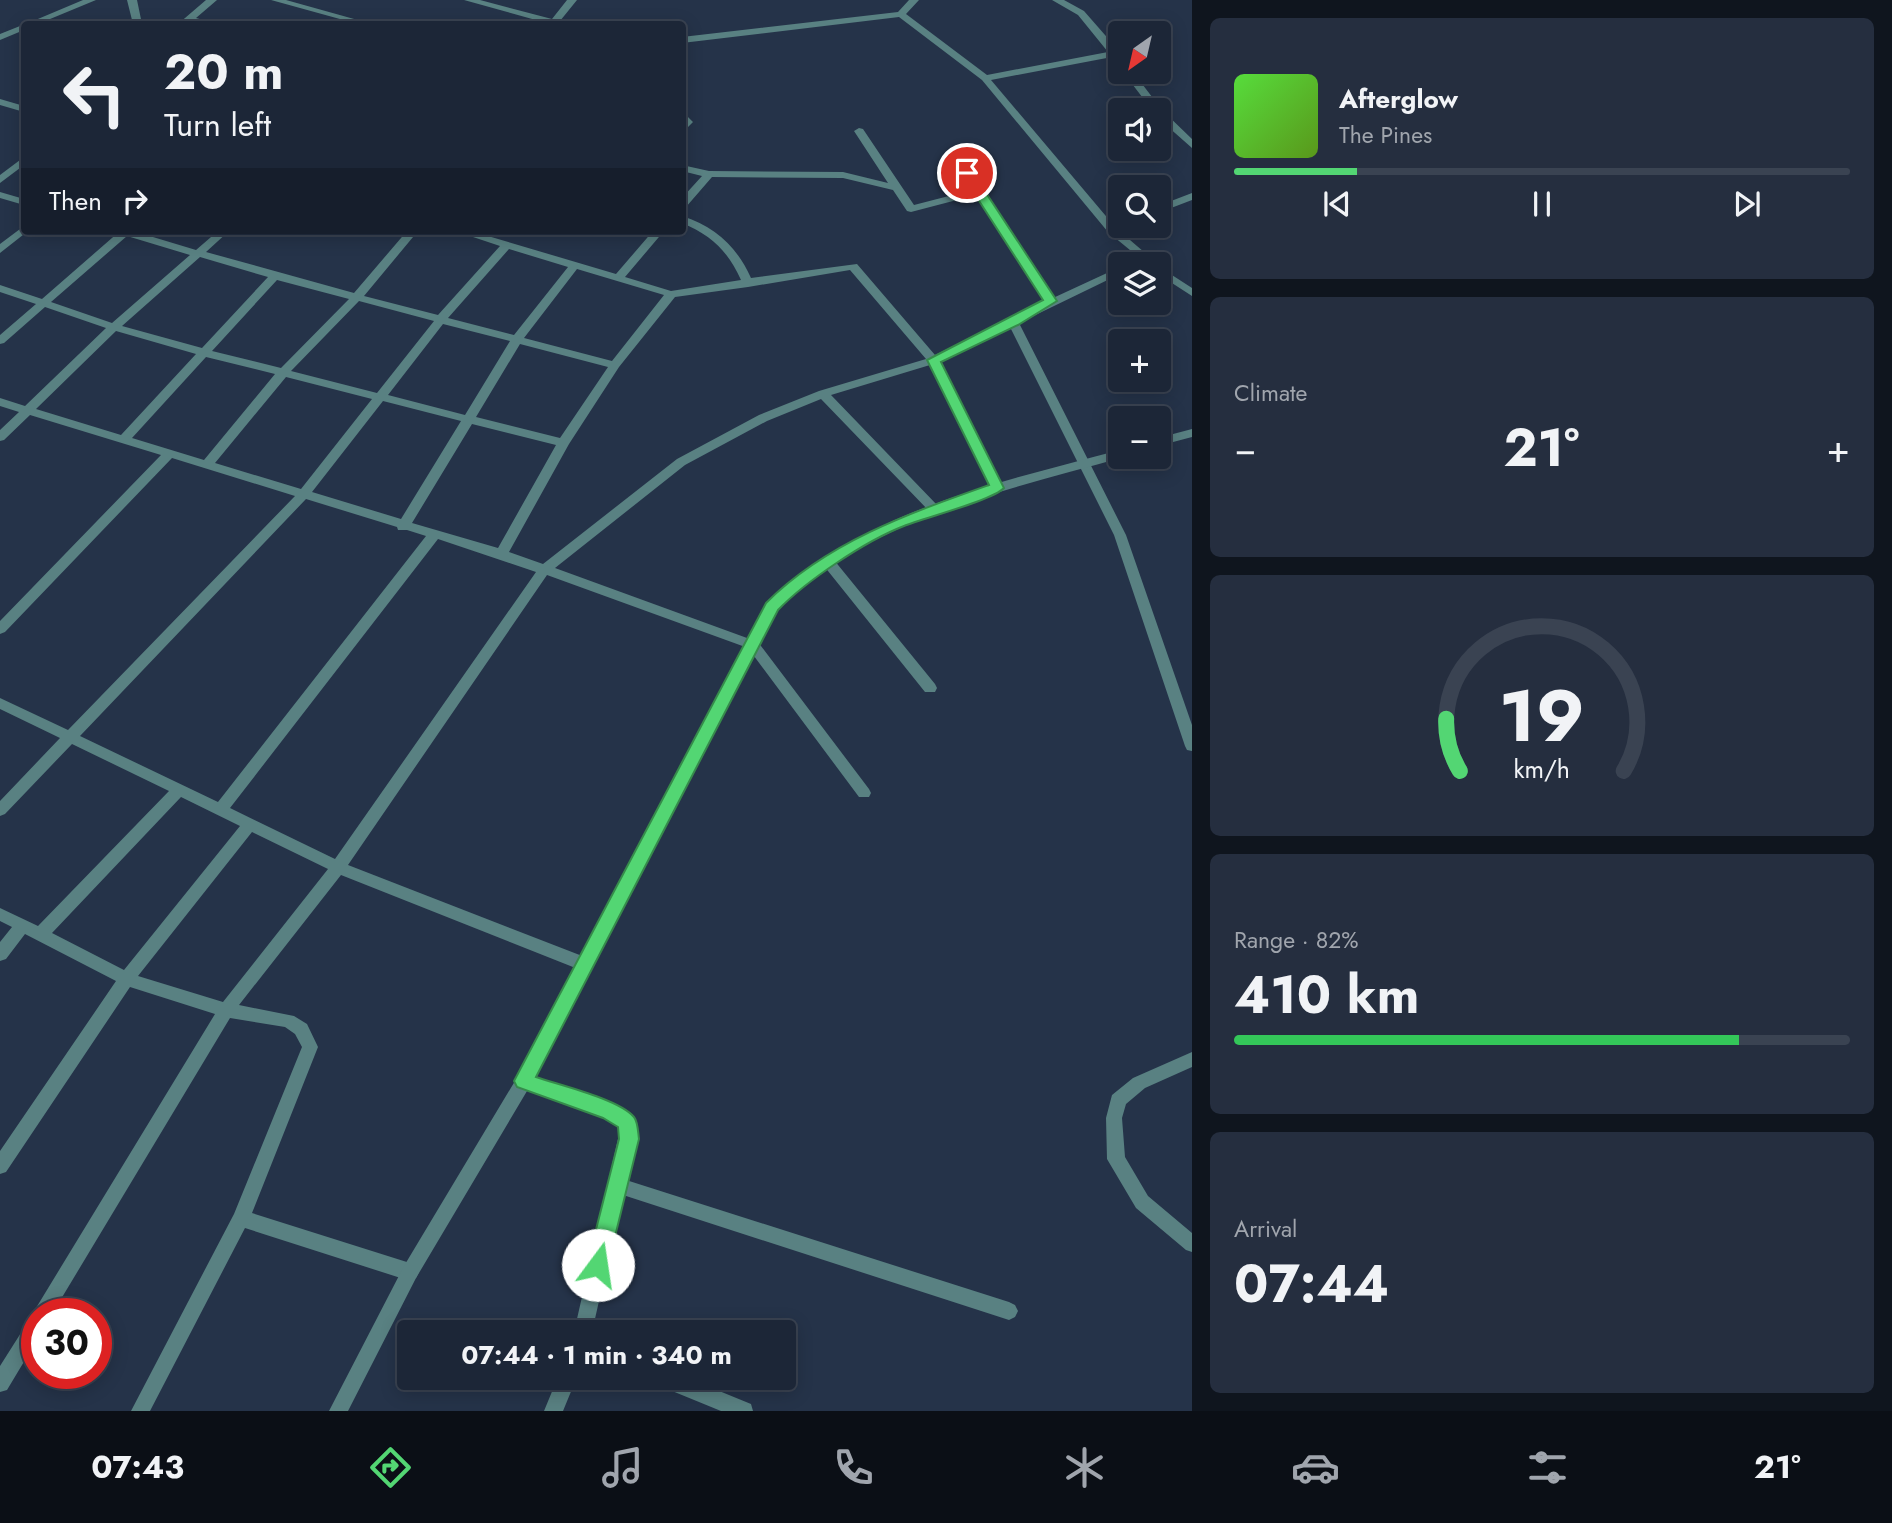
<!DOCTYPE html>
<html lang="en">
<head>
<meta charset="utf-8">
<style>
	:root { --surface:#1c2637; --page:#252e3f; --text:#f1f3f6; --muted:#a0a5ad; --line:#3a4352; --accent:#53d673 }
	body { margin:0; font-family:Jost,sans-serif; background:var(--page); color:var(--text); height:100vh; display:flex; flex-direction:column; font-size:26px; white-space:nowrap }
	* { box-sizing:border-box; margin:0 }
	p { font-size:23px; color:var(--muted) }
	.icon { flex:none; width:38px; height:38px; fill:none; stroke:currentColor; stroke-width:2; stroke-linecap:round; stroke-linejoin:round }
	.map { position:relative; flex:1; overflow:hidden }
	.side { display:flex; flex-direction:column; gap:18px; padding:18px; background:#0f151e; width:700px }
	.side>* { flex:none }
	.banner { position:absolute; left:21px; top:21px; width:665px; height:214px; border-radius:7px; box-shadow:0 4px 18px #0003,0 0 0 2px var(--line); background:#1c2637; color:var(--text); overflow:hidden }
	.needle { width:46px; rotate:214deg }
	.tools { position:absolute; left:1108px; top:21px; display:grid; gap:14px }
	.tools a { display:grid; place-items:center; width:63px; height:63px; border-radius:7px; background:var(--surface); box-shadow:0 4px 18px #0003,0 0 0 2px var(--line); font-size:35px }
	.speed { position:absolute; left:21px; top:1298px; display:flex; gap:14px; font-size:35px; font-weight:700; text-align:center }
	.speed>* { display:grid; place-content:center; width:91px; height:91px; border-radius:50%; background:var(--surface); box-shadow:0 4px 18px #0003,0 0 0 2px var(--line); line-height:1 }
	.speed .limit { border:10px solid #d22; background:#fff; color:#111 }
	.pin { position:absolute; display:grid; place-items:center; width:60px; height:60px; color:#fff; margin:-30px; border:4px solid #fff; border-radius:50%; box-shadow:0 2px 7px #0007 }
	.me { position:absolute; width:77px; margin:-38px; rotate:14deg; stroke-linejoin:round; filter:drop-shadow(0 0 5px #0008) }
	.turn { display:flex; align-items:center; gap:24px; height:147px; padding:0 28px; font-size:32px }
	.turn .icon { width:91px; height:91px; stroke-width:2.5 }
	.turn b { display:block; font-size:49px; line-height:60px }
	.then { display:flex; align-items:center; height:66px; padding:0 28px; background:#0003; gap:14px; font-size:26px }
	.big { font-size:52px; font-weight:700; line-height:1.1 }
	.side .card { flex:1; display:flex; flex-direction:column; justify-content:center; gap:10px; min-width:0; padding:0 24px; border-radius:10px; background:var(--page) }
	.side .dial { align-items:center; gap:0 }
	.dial svg { height:182px; overflow:visible; fill:none; stroke:var(--line); stroke-width:7; stroke-linecap:round; text-anchor:middle }
	.dial text { fill:var(--text); stroke:none }
	.song { display:flex; align-items:center; gap:21px }
	.cover { width:84px; height:84px; border-radius:10px; background:linear-gradient(135deg,hsl(110 70% 55%),hsl(90 70% 35%)) }
	.played { height:7px; border-radius:4px; background:linear-gradient(90deg,var(--accent) 20%,var(--line) 20%) }
	.keys { display:flex; justify-content:space-around; direction:ltr }
	.heat { display:flex; justify-content:space-between; align-items:center; font-size:38px; direction:ltr }
	.charge { height:10px; border-radius:5px; background:linear-gradient(90deg,#34c759 82%,var(--line) 0) }
	.trip { position:absolute; left:397px; top:1320px; width:399px; height:70px; border-radius:7px; background:var(--surface); box-shadow:0 4px 18px #0003,0 0 0 2px var(--line); font-weight:700; line-height:70px; text-align:center }
	.menu { display:flex; height:112px; justify-content:space-around; align-items:center; background:#0b0f16; color:var(--muted) }
	.menu .icon { width:49px; height:49px }
	.menu .current { color:var(--accent) }
	.menu b { font-size:32px; color:var(--text) }
	main { display:flex; flex:1; min-height:0 }
	.map>svg:first-child { display:block }
	.lines { fill:none; stroke-linecap:round; stroke-linejoin:round }
	.minor { fill:#598182; fill-rule:evenodd }
	.tertiary { fill:#598182; fill-rule:evenodd }
	.route { fill:#53d673; stroke:#368b4b; stroke-width:2 }
</style>
</head>
<body>
<main>
<div class="map">
<svg width="1192" height="1411" viewBox="0 0 1192 1411">
	<rect width="100%" height="100%" fill="#253349"/>
	<g class="lines">
		<path class="minor" d="M83,0H96L38,24H26Z
			M127,0H137L142,24H133Z
			M206,0H217L196,18L211,22L212,24L190,22L187,24H178Z
			M271,0H286L372,24H358Z
			M464,0H480L552,19L567,0H577L560,21L565,24H550Z
			M909,0H919L906,14L987,75L1108,52L1078,15L1052,0H1064L1084,11L1119,51L1120,62L1116,61L1112,57L991,80L1116,228L1158,264H1147L1108,232L982,80L899,17L682,43V37L898,12Z
			M25,24L24,30L0,40V34Z
			M1123,72H1133L1162,110L1192,139V148L1158,118V110H1152Z
			M0,99L24,106V112L0,105Z
			M682,111L693,122L682,133Z
			M859,128L863,129L914,205L972,190L951,157L960,155L1053,298L1120,267V274L1019,323L1126,535L1192,725V751L1187,750L1185,746L1114,535L1010,327L939,361L1003,488L1001,491H993L991,488L930,365L831,395L938,506L940,509L938,512H930L821,399L767,421L685,465L555,568L758,642L869,789L871,793L869,797H859L748,648L547,575L348,865L590,959L592,964L590,969L584,971L578,969L341,875L239,1005L294,1016L307,1024L318,1047L252,1213L410,1263L416,1266L419,1272L416,1278L410,1281L245,1228L150,1411H131L234,1214L302,1047L295,1034L285,1027L230,1018L52,1314H37V1340L7,1390L0,1392V1366L31,1317L33,1315L36,1308L215,1014L130,987L6,1172L0,1174V1151L116,981L25,934L6,959L0,961V942L12,927L0,921V908L38,926L169,791L72,744L5,814L0,816V801L60,738L0,709V698L68,730L295,496L172,458L5,632L0,634V621L161,455L30,415L4,440L0,441V430L19,412L0,406V398L25,406L106,328L45,307L4,343L0,344V335L36,304L0,292V285L42,299L120,231H133L196,250L218,231H229L206,252L354,293L407,231H418L364,296L438,315L500,246L455,231H471L616,274L653,231H664L625,277L671,291L741,280C728,251 711,235 682,223V216C716,227 737,247 751,278L857,264L935,355L1045,302L976,195L911,212L907,211L893,190L843,178L712,177L686,207L682,208V198L702,176L682,171V165L709,171L843,172L888,183L854,131ZM127,236L190,255L112,323L51,302ZM509,249L568,267L514,335L448,318ZM200,257L268,277L202,348L122,326ZM577,269L664,295L612,361L524,338ZM850,270L926,359L819,391L759,415L677,459L543,564L509,552L569,444L619,367L675,297L748,287ZM277,280L349,299L281,368L212,351ZM359,301L434,321L377,393L291,371ZM443,324L510,341L465,415L388,395ZM116,331L196,354L121,435L36,409ZM520,344L608,367L560,438L476,417ZM206,357L275,374L204,460L132,438ZM286,377L372,399L301,489L215,463ZM383,401L461,421L401,519L312,492ZM472,424L556,445L498,548L412,523ZM306,499L397,527L398,530H407L426,536L218,802L80,736ZM438,539L536,572L335,859L230,808ZM181,797L240,826L124,970L52,933ZM252,832L328,869L223,1002L138,976Z
			M24,157V165L0,183V175Z
			M0,192L24,199V205L0,198Z
			M1192,193V200L1158,213V206Z
			M24,226V231H28L0,253V244Z
			M1158,266L1192,288V296L1158,274Z
			M829,559L834,560L935,684L937,688L935,692H925L824,566L823,563Z
			M1192,1052V1067L1145,1088L1126,1104L1122,1118L1125,1157L1148,1196L1192,1233V1252L1186,1250L1136,1208L1107,1159L1106,1118L1112,1095L1133,1078Z
			M524,1074C556,1084 623,1097 637,1129L626,1180L1009,1302L1015,1305L1018,1311L1015,1317L1009,1320L623,1195L592,1332H574L620,1130C601,1106 547,1097 518,1086L516,1081L518,1076Z
			M558,1377H577L563,1411H544Z
			M653,1377H685L751,1404L753,1411H721L655,1384Z"/>
		<path class="tertiary" d="M1192,429V437L1158,446V438Z
			M1120,450V457H1124C1033,483 936,504 853,552C825,568 801,589 777,610L530,1086L416,1278L348,1411H329L404,1266L518,1076L767,604C792,582 816,562 844,546C928,497 1027,475 1120,450Z"/>
	</g>
	<path class="route" d="M967,170L973,173L1057,301L1018,325L941,362L1004,488C993,500 924,518 904,526C865,541 806,581 778,610L536,1077C559,1085 619,1099 634,1117C638,1122 638,1132 639,1139L608,1265L605,1272L598,1275L590,1272L587,1265L619,1139L618,1127L603,1118L517,1087L514,1081L766,603C827,542 910,513 989,485L927,360L1043,300L961,173Z"/>
</svg>
<div class="tools">
<a><svg class="needle" viewBox="-14 -14 28 28"><path d="M0-13l5 13h-10z" fill="#e53935"/><path d="M0 13l5-13h-10z" fill="#a0a5ad"/></svg></a>
<a><svg class="icon" aria-label="sound" viewBox="0 0 24 24"><path d="M4 9h4l5-4v14l-5-4H4zM17 9q2 3 0 6"/></svg></a>
<a><svg class="icon" aria-label="search" viewBox="0 0 24 24"><circle cx="10" cy="10" r="6"/><path d="M15 15l6 6"/></svg></a>
<a><svg class="icon" aria-label="layers" viewBox="0 0 24 24"><path d="M12 4l9 5-9 5-9-5zM3 14l9 5 9-5"/></svg></a>
<a>+</a>
<a>−</a>
</div>
<div class="speed"><div class="limit">30</div></div>
<div class="pin" style="left:967px;top:173px;background:#d93025"><svg class="icon" aria-label="arrive" viewBox="0 0 24 24"><path d="M6 21V4h12l-3 4 3 4H6"/></svg></div>
<svg class="me" style="left:598px;top:1265px" viewBox="-20 -20 40 40"><circle r="19" fill="#fff"/><path d="M0-13L10 11 0 6-10 11z" fill="#53d673"/></svg>
<div class="trip">07:44 · 1 min · 340 m</div>
<div class="banner">
<div class="turn"><svg class="icon" aria-label="left" viewBox="0 0 24 24"><path d="M17 20v-9H6M10 6l-5 5 5 5"/></svg><div><b>20 m</b>Turn left</div></div>
<div class="then">Then<svg class="icon" aria-label="right" viewBox="0 0 24 24"><path d="M7 20v-9h11M14 6l5 5-5 5"/></svg></div>
</div>
</div>
<section class="side">
<div class="card">
<div class="song"><i class="cover"></i><div><b>Afterglow</b><p>The Pines</p></div></div>
<div class="played"></div>
<div class="keys"><svg class="icon" aria-label="previous" viewBox="0 0 24 24"><path d="M18 5L8 12l10 7zM5 5v14"/></svg><svg class="icon" aria-label="pause" viewBox="0 0 24 24"><path d="M8 5v14M16 5v14"/></svg><svg class="icon" aria-label="next" viewBox="0 0 24 24"><path d="M6 5l10 7-10 7zM19 5v14"/></svg></div>
</div>
<div class="card"><p>Climate</p>
<div class="heat"><a>−</a><b class="big">21°</b><a>+</a></div>
</div>
<div class="card dial"><svg viewBox="0 0 100 80">
<path d="M14 69A42 42 0 1 1 86 69"/>
<path d="M14 69A42 42 0 0 1 8 46" stroke="#53d673"/>
<text x="50" y="56" font-size="32" font-weight="700">19</text>
<text x="50" y="72" font-size="11">km/h</text>
</svg></div>
<div class="card"><p>Range · 82%</p><b class="big">410 km</b><div class="charge"></div></div>
<div class="card"><p>Arrival</p><b class="big">07:44</b></div>
</section>
</main>
<nav class="menu">
<b>07:43</b>
<svg class="icon current" aria-label="directions" viewBox="0 0 24 24"><path d="M12 3l9 9-9 9-9-9zM9 14v-3h6M13 9l2 2-2 2"/></svg>
<svg class="icon" aria-label="music" viewBox="0 0 24 24"><path d="M9 18V5l10-2v13"/><circle cx="6" cy="18" r="3"/><circle cx="16" cy="16" r="3"/></svg>
<svg class="icon" aria-label="phone" viewBox="0 0 24 24"><path d="M5 4h4l2 5-3 2q2 4 5 5l2-3 5 2v4C11 20 4 13 5 4z"/></svg>
<svg class="icon" aria-label="climate" viewBox="0 0 24 24"><path d="M12 3v18M4 7l16 10M4 17L20 7"/></svg>
<svg class="icon" aria-label="car" viewBox="0 0 24 24"><path d="M5 17H2v-5l4-1 3-4h7l3 4 3 1v5h-3M9 17h6M6 11h13"/><circle cx="7" cy="17" r="2"/><circle cx="17" cy="17" r="2"/></svg>
<svg class="icon" aria-label="filters" viewBox="0 0 24 24"><path d="M4 7h16M4 17h16"/><circle cx="9" cy="7" r="2"/><circle cx="15" cy="17" r="2"/></svg>
<b>21°</b>
</nav>
</body>
</html>
